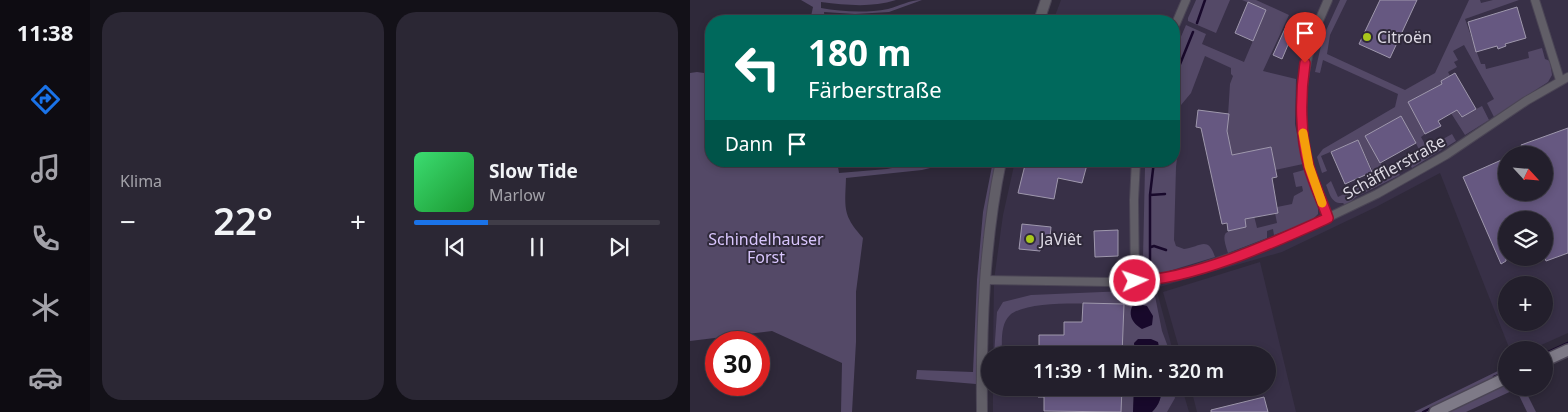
<!DOCTYPE html>
<html lang="de">
<head>
<meta charset="utf-8">
<style>
	:root { --surface:#231f2c; --page:#2b2734; --text:#f1f3f6; --muted:#a3a2a9; --line:#403d48; --accent:#1a73e8 }
	body { margin:0; font-family:"Noto Sans",sans-serif; background:var(--page); color:var(--text); height:100vh; display:flex; flex-direction:column; font-size:19px; white-space:nowrap }
	* { box-sizing:border-box; margin:0 }
	p { font-size:16px; color:var(--muted) }
	.icon { flex:none; width:28px; height:28px; fill:none; stroke:currentColor; stroke-width:2; stroke-linecap:round; stroke-linejoin:round }
	.map { position:relative; flex:1; overflow:hidden }
	.drawer { display:flex; flex-direction:column; gap:12px; padding:12px; background:#131118; width:600px }
	.drawer>* { flex:none }
	.top-card { position:absolute; left:15px; top:15px; width:475px; height:152px; border-radius:20px; box-shadow:0 2px 8px #0003,0 0 0 1px var(--line); background:#00695c; color:#fff; overflow:hidden }
	.needle { width:32px; rotate:116deg }
	.tools { position:absolute; left:808px; top:146px; display:grid; gap:10px }
	.tools a { display:grid; place-items:center; width:55px; height:55px; border-radius:50%; background:var(--surface); box-shadow:0 2px 8px #0003,0 0 0 1px var(--line); font-size:25px }
	.speed { position:absolute; left:15px; top:331px; display:flex; gap:10px; font-size:25px; font-weight:700; text-align:center }
	.speed>* { display:grid; place-content:center; width:65px; height:65px; border-radius:50%; background:var(--surface); box-shadow:0 2px 8px #0003,0 0 0 1px var(--line); line-height:1 }
	.speed .limit { border:8px solid #d22; background:#fff; color:#111 }
	.pin { position:absolute; display:grid; place-items:center; width:42px; height:42px; color:#fff; margin:-51px -21px; border-radius:50% 50% 50% 0; rotate:-45deg; box-shadow:0 0 5px #0007 }
	.pin .icon { rotate:45deg }
	.me { position:absolute; width:55px; margin:-28px; rotate:87deg; stroke-linejoin:round; filter:drop-shadow(0 0 4px #0008) }
	.turn { display:flex; align-items:center; gap:18px; height:105px; padding:0 20px; font-size:22px }
	.turn .icon { width:65px; height:65px; stroke-width:2.5 }
	.turn b { display:block; font-size:35px; line-height:42px }
	.then { display:flex; align-items:center; height:48px; padding:0 20px; background:#0003; gap:10px; font-size:19px }
	.big { font-size:38px; font-weight:600; line-height:1.1 }
	.drawer .tile { flex:1; display:flex; flex-direction:column; justify-content:center; gap:8px; min-width:0; padding:0 18px; border-radius:20px; background:var(--page) }
	.song { display:flex; align-items:center; gap:15px }
	.cover { width:60px; height:60px; border-radius:8px; background:linear-gradient(135deg,hsl(140 70% 55%),hsl(130 70% 35%)) }
	.played { height:5px; border-radius:2px; background:linear-gradient(90deg,var(--accent) 30%,var(--line) 30%) }
	.keys { display:flex; justify-content:space-around; direction:ltr }
	.heat { display:flex; justify-content:space-between; align-items:center; font-size:28px; direction:ltr }
	.drawer .tiles { flex:1; display:grid; gap:12px; grid-template-columns:repeat(2,1fr) }
	.trip { position:absolute; left:291px; top:346px; width:295px; height:50px; border-radius:25px; background:var(--surface); box-shadow:0 2px 8px #0003,0 0 0 1px var(--line); font-weight:600; line-height:50px; text-align:center }
	main { display:flex; flex:1; min-height:0 }
	.tab-bar { display:flex; flex-direction:column; width:90px; justify-content:space-around; align-items:center; background:#0e0c12; color:var(--muted) }
	.tab-bar .icon { width:35px; height:35px }
	.tab-bar .current { color:var(--accent) }
	.tab-bar b { font-size:22px; color:var(--text) }
	.map>svg:first-child { display:block }
	.built { fill:#383047; fill-rule:evenodd }
	.green { fill:#544967 }
	.water { fill:#18092b }
	.lines { fill:none; stroke-linecap:round; stroke-linejoin:round }
	.stream { stroke:#18092b; stroke-width:2.5 }
	.building { fill:#665881; stroke:#9f98ad }
	.minor-casing { stroke:#4b4555; stroke-width:10 }
	.tertiary-casing { stroke:#4b4555; stroke-width:12 }
	.secondary-casing { stroke:#4b4555; stroke-width:14 }
	.minor { stroke:#615e67; stroke-width:8 }
	.tertiary { stroke:#615e67; stroke-width:10 }
	.secondary { stroke:#7e7a87; stroke-width:11 }
	.route-casing { stroke:#92132f; stroke-width:12 }
	.route { stroke:#e11d48; stroke-width:9 }
	.slow { stroke:#f59e0b; stroke-width:9 }
	.poi-dot { fill:#a9c71b; stroke:#2f293a; stroke-width:2 }
	.labels { text-anchor:middle; stroke-width:4; stroke-linejoin:round; paint-order:stroke }
	.poi-label { font-size:16px; fill:#dedae5; stroke:#2f293a; text-anchor:start }
	.street-label { font-size:16px; fill:#dedae5; stroke:#2f293a }
	.park-label { font-size:16px; fill:#d9c6fd; stroke:#2f293a }
</style>
</head>
<body>
<main>
<nav class="tab-bar">
<b>11:38</b>
<svg class="icon current" aria-label="directions" viewBox="0 0 24 24"><path d="M12 3l9 9-9 9-9-9zM9 14v-3h6M13 9l2 2-2 2"/></svg>
<svg class="icon" aria-label="music" viewBox="0 0 24 24"><path d="M9 18V5l10-2v13"/><circle cx="6" cy="18" r="3"/><circle cx="16" cy="16" r="3"/></svg>
<svg class="icon" aria-label="phone" viewBox="0 0 24 24"><path d="M5 4h4l2 5-3 2q2 4 5 5l2-3 5 2v4C11 20 4 13 5 4z"/></svg>
<svg class="icon" aria-label="climate" viewBox="0 0 24 24"><path d="M12 3v18M4 7l16 10M4 17L20 7"/></svg>
<svg class="icon" aria-label="car" viewBox="0 0 24 24"><path d="M5 17H2v-5l4-1 3-4h7l3 4 3 1v5h-3M9 17h6M6 11h13"/><circle cx="7" cy="17" r="2"/><circle cx="17" cy="17" r="2"/></svg>
</nav>
<section class="drawer">
<div class="tiles">
<div class="tile"><p>Klima</p>
<div class="heat"><a>−</a><b class="big">22°</b><a>+</a></div>
</div>
<div class="tile">
<div class="song"><i class="cover"></i><div><b>Slow Tide</b><p>Marlow</p></div></div>
<div class="played"></div>
<div class="keys"><svg class="icon" aria-label="previous" viewBox="0 0 24 24"><path d="M18 5L8 12l10 7zM5 5v14"/></svg><svg class="icon" aria-label="pause" viewBox="0 0 24 24"><path d="M8 5v14M16 5v14"/></svg><svg class="icon" aria-label="next" viewBox="0 0 24 24"><path d="M6 5l10 7-10 7zM19 5v14"/></svg></div>
</div>
</div>
</section>
<div class="map">
<svg width="878" height="412" viewBox="0 0 878 412">
	<rect width="100%" height="100%" fill="#2f293a"/>
	<path class="built" d="M371,0H878V333L840,350H820L750,173L686,207L592,252L466,288L484,355H303L304,280L313,215L325,161H484V21H363ZM816,155H854V192H816ZM816,220H854V258H816ZM816,285H854V322H816Z
		M570,262L606,412H507L501,388H578V355H491L473,292Z
		M303,388H492L499,412H303Z"/>
	<path class="green" d="M111,0H206C180,8 157,5 131,2V8C152,12 177,13 198,9C210,6 219,0 232,0L199,12L165,14L134,12L135,21H120L123,7Z
		M506,0H540L526,33L498,21V18Z
		M552,0H566L599,15L573,71L606,79L605,124L613,164L585,170L581,147L549,154L567,228L587,223L585,213L587,207L602,204L604,196L613,191L612,186L606,187L603,173L614,170L628,204V214L620,222L584,235L583,229L577,231V238L538,253C530,229 535,232 556,227L537,131L540,84L543,76L541,74V68L515,56L501,93L491,105L487,117L486,129L489,141L486,167L484,240L486,246L494,249C510,247 518,235 525,257L466,275L464,268L455,264L453,259L455,167L456,161H484V53L496,25L516,34L512,44L554,62L576,10Z
		M650,0H657L640,35L637,54L715,90L745,73L779,0H790L791,3L803,0H829L775,19L791,64H795L796,69L839,58L838,52L852,48L855,59L860,61L862,75L858,82L804,117L797,103L804,99L774,45L763,51L768,60L764,62L767,67L758,72L760,76L751,82L771,117L792,106L799,120L775,135L745,88L718,102L735,134L731,137L737,148L762,134L766,141L722,168L717,160L730,151L711,116L676,136L695,172L705,168L710,175L666,197L656,206L653,203C641,204 640,194 636,185L641,181L648,197L686,178L668,140L631,156L637,171L632,173L627,157L633,149L705,107L708,94L633,60L630,73L625,72L633,37Z
		M7,72L21,74V161H147L149,173L197,169L237,161H268L232,170L156,178C155,208 152,215 173,238L166,292V342L162,412H151L152,363L82,331L0,341V73Z
		M303,161H309L288,412H286V384L226,379L227,370L283,372L287,280L293,212Z
		M460,290V296H465L472,331L481,355H468L470,352L445,343V355H432L434,305C409,304 338,299 320,315C310,324 312,343 312,355H304L307,312L313,302L341,295Z
		M816,367V374L738,412H724Z
		M816,385V388H834L846,412H837L826,389L776,412H758Z
		M432,388H444L443,412H431Z
		M471,388H483L485,398L477,412H462C469,405 472,397 471,388Z"/>
	<path class="water" d="M444,303L457,306L463,316L462,325L452,329C442,323 437,314 444,303Z
		M448,339H461L468,342L470,352L468,355H445L444,343Z
		M444,388H471C472,397 469,405 462,412H443Z"/>
	<g class="lines">
		<path class="stream" d="M507,23L515,0
			M484,79L503,32
			M460,195L475,194
			M461,247L464,246L476,250
			M460,261V195L464,161
			M854,354L878,343
			M804,377L816,372
			M733,412L743,407"/>
	</g>
	<path class="building" d="M690,0H727L700,58L669,44Z
		M558,2L576,10L563,41L545,33Z
		M827,7L836,38L815,44L816,46L808,49L807,46L786,52L778,22Z
		M598,22L606,26L592,59L583,55Z
		M765,73L786,109L772,117L767,110L748,121L751,126L735,134L718,102L752,84L751,81Z
		M508,110L539,114L537,131L542,155L581,147L587,177L582,178L588,213L555,219L556,227L538,231L537,223L532,224L511,128L506,127Z
		M711,116L726,143L690,163L675,136Z
		M878,128V253L856,261L854,256V220H816V261L811,264L773,177L816,158V192H854V155H835L831,145Z
		M668,140L682,172L655,184L641,152Z
		M336,161H398L392,183L368,178L364,199L328,193Z
		M332,224L361,227L360,237L351,236L350,251L329,249Z
		M428,230V256L405,257L404,231Z
		M393,303L434,304L432,355H349V335H374V322H392Z
		M349,388H432L431,412L354,411V397H348Z
		M574,397L578,412H521V410Z"/>
	<g class="lines">
		<g class="minor-casing">
			<path id="minor" d="M845,0L870,80
				M484,28L496,0
				M638,218C631,200 623,182 618,164C604,108 614,50 638,0
				M295,280L419,282L465,280L495,273L551,254L610,231L687,194L756,155L836,101L878,77
				M445,281L444,200L446,161"/>
		</g>
		<g class="tertiary-casing">
			<path id="tertiary" d="M349,21L356,0
				M292,412C291,328 294,243 311,161"/>
		</g>
		<g class="secondary-casing">
			<path id="secondary" d="M854,361L878,350
				M745,412L816,378"/>
		</g>
		<use href="#minor" class="minor"/>
		<use href="#tertiary" class="tertiary"/>
		<use href="#secondary" class="secondary"/>
	</g>
	<g class="lines">
		<g class="route-casing">
			<path id="route" d="M445,281C505,279 583,243 638,218C632,201 624,184 619,167C610,135 610,96 615,63"/>
		</g>
		<use href="#route" class="route"/>
		<path class="slow" d="M613,133L619,166L632,203"/>
	</g>
	<g class="poi-dot">
		<circle cx="677" cy="37" r="5"/>
		<circle cx="340" cy="239" r="5"/>
	</g>
	<g class="labels">
		<g class="poi-label">
			<text x="687" y="43">Citroën</text>
			<text x="350" y="245">JaViêt</text>
		</g>
		<g class="street-label">
			<text transform="translate(704 167) rotate(-29)" y="6">Schäfflerstraße</text>
		</g>
		<g class="park-label">
			<text x="76" y="245">Schindelhauser<tspan x="76" dy="18">Forst</tspan></text>
		</g>
	</g>
</svg>
<div class="tools">
<a><svg class="needle" viewBox="-14 -14 28 28"><path d="M0-13l5 13h-10z" fill="#e53935"/><path d="M0 13l5-13h-10z" fill="#a3a2a9"/></svg></a>
<a><svg class="icon" aria-label="layers" viewBox="0 0 24 24"><path d="M12 4l9 5-9 5-9-5zM3 14l9 5 9-5"/></svg></a>
<a>+</a>
<a>−</a>
</div>
<div class="speed"><div class="limit">30</div></div>
<div class="pin" style="left:615px;top:63px;background:#d93025"><svg class="icon" aria-label="arrive" viewBox="0 0 24 24"><path d="M6 21V4h12l-3 4 3 4H6"/></svg></div>
<svg class="me" style="left:445px;top:281px" viewBox="-20 -20 40 40"><circle r="17" fill="#e11d48" stroke="#fff" stroke-width="3"/><path d="M0-11L8 9 0 5-8 9z" fill="#fff"/></svg>
<div class="trip">11:39 · 1 Min. · 320 m</div>
<div class="top-card">
<div class="turn"><svg class="icon" aria-label="left" viewBox="0 0 24 24"><path d="M17 20v-9H6M10 6l-5 5 5 5"/></svg><div><b>180 m</b>Färberstraße</div></div>
<div class="then">Dann<svg class="icon" aria-label="arrive" viewBox="0 0 24 24"><path d="M6 21V4h12l-3 4 3 4H6"/></svg></div>
</div>
</div>
</main>
</body>
</html>
